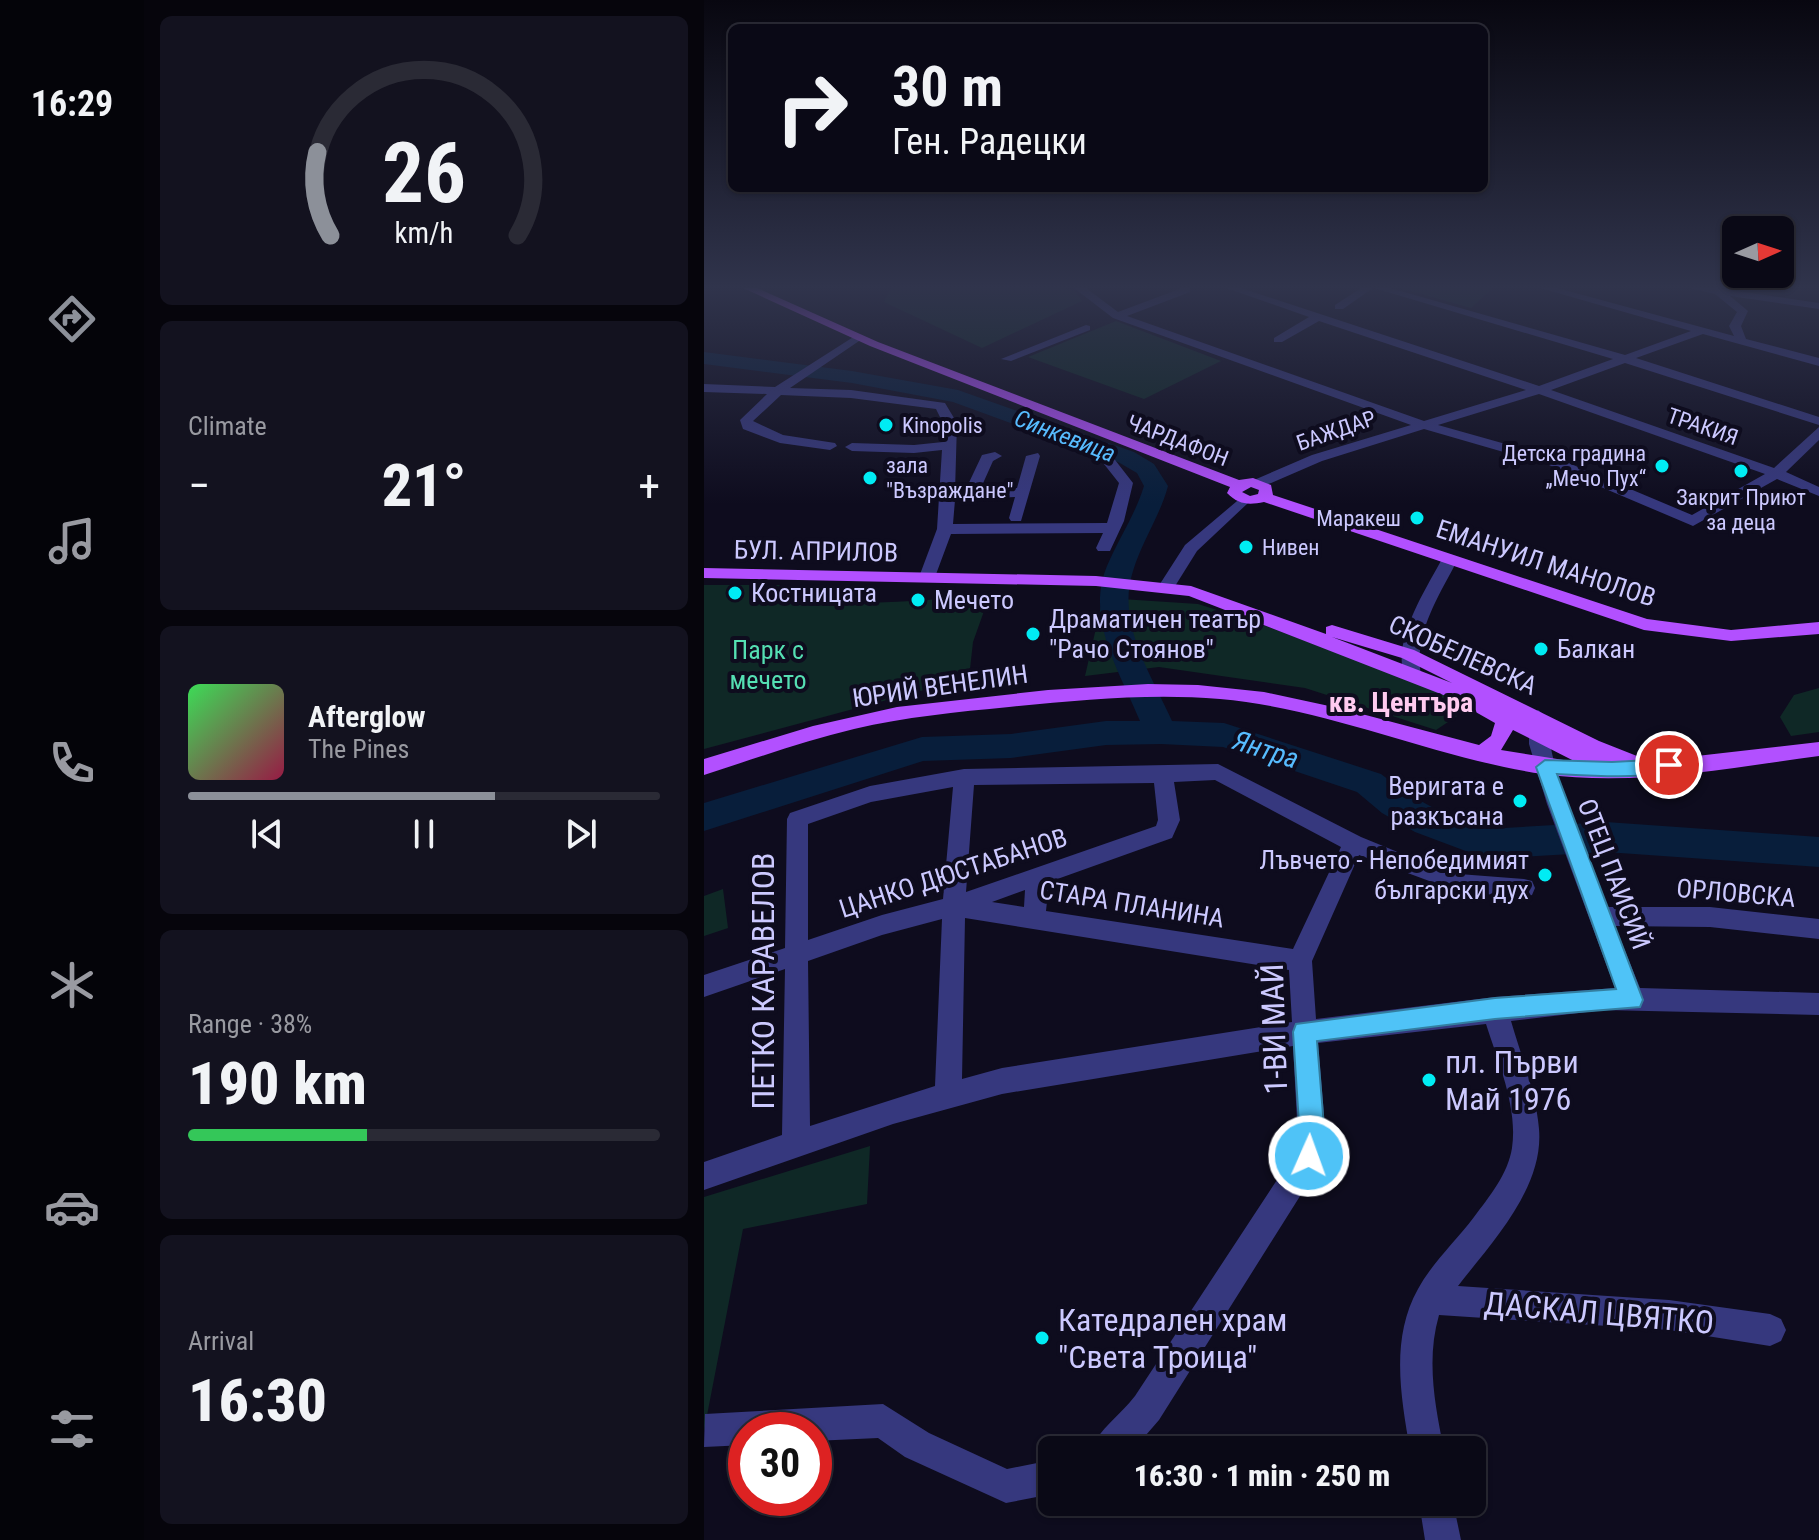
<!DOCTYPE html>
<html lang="en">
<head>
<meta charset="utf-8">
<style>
	:root { --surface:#0a0916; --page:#13121f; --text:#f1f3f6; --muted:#999aa1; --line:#2a2a35; --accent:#8c9099 }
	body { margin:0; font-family:"Roboto Condensed",sans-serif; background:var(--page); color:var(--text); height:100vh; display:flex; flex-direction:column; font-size:30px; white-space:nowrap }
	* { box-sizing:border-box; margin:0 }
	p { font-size:26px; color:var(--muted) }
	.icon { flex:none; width:44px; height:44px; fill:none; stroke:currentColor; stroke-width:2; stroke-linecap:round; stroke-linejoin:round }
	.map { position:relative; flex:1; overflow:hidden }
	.details { display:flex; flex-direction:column; gap:16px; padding:16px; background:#06050c; width:560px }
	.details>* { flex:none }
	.top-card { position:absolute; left:24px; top:24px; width:760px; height:168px; border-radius:12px; box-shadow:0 2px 6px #0004,0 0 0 2px var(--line); background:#0a0916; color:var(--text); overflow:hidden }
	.needle { width:52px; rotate:87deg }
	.buttons { position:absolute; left:1018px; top:216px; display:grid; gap:16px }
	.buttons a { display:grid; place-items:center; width:72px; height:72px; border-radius:12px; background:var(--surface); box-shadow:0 2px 6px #0004,0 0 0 2px var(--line); font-size:40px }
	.speed { position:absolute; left:24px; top:1412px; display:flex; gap:16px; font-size:40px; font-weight:700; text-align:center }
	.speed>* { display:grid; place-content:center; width:104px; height:104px; border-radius:50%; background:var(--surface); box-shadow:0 2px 6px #0004,0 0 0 2px var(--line); line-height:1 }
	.speed .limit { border:12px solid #d22; background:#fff; color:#111 }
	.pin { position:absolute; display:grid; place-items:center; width:68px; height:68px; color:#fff; margin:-34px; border:4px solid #fff; border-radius:50%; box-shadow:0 2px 8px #0007 }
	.me { position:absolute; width:88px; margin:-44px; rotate:2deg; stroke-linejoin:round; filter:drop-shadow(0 0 6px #0008) }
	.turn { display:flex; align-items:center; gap:28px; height:168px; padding:0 32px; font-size:36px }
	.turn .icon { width:104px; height:104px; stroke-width:2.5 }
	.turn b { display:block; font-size:56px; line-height:68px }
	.big { font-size:60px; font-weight:800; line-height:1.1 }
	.details .widget { flex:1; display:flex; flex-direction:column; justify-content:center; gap:12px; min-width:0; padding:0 28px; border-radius:12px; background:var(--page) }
	.details .dial { align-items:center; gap:0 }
	.dial svg { height:208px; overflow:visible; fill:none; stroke:var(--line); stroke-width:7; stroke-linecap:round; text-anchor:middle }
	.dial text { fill:var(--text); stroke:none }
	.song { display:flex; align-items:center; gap:24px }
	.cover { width:96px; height:96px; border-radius:12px; background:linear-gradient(135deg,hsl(130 70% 55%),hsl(340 70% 35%)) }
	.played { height:8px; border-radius:4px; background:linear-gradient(90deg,var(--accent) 65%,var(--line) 65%) }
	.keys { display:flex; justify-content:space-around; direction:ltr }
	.heat { display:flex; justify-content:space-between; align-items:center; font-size:44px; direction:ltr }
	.charge { height:12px; border-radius:6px; background:linear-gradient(90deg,#34c759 38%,var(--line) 0) }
	.trip { position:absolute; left:334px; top:1436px; width:448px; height:80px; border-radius:12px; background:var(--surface); box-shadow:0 2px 6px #0004,0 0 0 2px var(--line); font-weight:800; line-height:80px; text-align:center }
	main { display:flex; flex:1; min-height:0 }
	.menu { display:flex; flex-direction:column; width:144px; justify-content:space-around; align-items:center; background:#040409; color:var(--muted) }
	.menu .icon { width:56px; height:56px }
	.menu .on { color:var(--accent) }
	.menu b { font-size:36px; color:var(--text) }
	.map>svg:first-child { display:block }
	.green { fill:#0f2826 }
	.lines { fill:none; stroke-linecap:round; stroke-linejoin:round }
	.river { fill:#081e3b; fill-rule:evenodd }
	.minor { fill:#36387e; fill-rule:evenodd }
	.major { fill:#b250ff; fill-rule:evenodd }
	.route { fill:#4fc3f7; stroke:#337fa1; stroke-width:2 }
	.poi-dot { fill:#00ecf4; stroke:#0e0c1e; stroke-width:3 }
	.labels { text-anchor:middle; stroke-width:8; stroke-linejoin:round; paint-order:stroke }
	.far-poi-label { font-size:22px; fill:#ccc9ff; stroke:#0e0c1e; text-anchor:start }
	.far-street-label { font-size:22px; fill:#ccc9ff; stroke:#0e0c1e }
	.far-water-label { font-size:24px; font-style:italic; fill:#57bcff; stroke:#0e0c1e }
	.street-label { font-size:26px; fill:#ccc9ff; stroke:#0e0c1e }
	.poi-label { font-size:26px; fill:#ccc9ff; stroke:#0e0c1e; text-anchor:start }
	.park-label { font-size:26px; fill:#55dfb3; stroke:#0e0c1e }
	.neighbourhood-label { font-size:28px; font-weight:bold; fill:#ffcbf0; stroke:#0e0c1e }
	.water-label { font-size:28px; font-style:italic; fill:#57bcff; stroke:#0e0c1e }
	.near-street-label { font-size:32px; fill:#ccc9ff; stroke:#0e0c1e }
	.near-poi-label { font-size:32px; fill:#ccc9ff; stroke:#0e0c1e; text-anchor:start }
</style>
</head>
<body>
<main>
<nav class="menu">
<b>16:29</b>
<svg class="icon on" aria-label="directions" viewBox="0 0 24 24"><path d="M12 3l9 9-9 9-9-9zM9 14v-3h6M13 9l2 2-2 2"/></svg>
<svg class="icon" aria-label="music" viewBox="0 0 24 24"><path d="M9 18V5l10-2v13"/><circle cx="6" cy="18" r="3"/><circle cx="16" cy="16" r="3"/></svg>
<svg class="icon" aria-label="phone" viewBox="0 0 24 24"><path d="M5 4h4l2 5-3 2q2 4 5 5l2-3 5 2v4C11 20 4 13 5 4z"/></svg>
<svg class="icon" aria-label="climate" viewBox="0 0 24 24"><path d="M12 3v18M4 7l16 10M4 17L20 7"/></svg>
<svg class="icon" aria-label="car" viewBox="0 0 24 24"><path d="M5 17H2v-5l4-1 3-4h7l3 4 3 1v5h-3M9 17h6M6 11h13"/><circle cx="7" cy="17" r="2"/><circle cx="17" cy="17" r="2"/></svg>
<svg class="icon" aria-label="filters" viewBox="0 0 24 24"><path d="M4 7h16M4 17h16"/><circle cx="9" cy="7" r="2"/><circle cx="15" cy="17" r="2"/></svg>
</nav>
<section class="details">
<div class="widget dial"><svg viewBox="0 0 100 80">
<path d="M14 69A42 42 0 1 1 86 69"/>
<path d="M14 69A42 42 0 0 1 9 37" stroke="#8c9099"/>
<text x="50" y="56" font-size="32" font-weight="700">26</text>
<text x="50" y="72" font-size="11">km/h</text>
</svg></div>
<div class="widget"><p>Climate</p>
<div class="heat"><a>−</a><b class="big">21°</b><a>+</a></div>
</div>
<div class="widget">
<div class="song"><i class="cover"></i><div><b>Afterglow</b><p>The Pines</p></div></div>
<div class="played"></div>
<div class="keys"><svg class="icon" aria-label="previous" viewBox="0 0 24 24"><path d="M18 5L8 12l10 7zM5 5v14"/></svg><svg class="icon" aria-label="pause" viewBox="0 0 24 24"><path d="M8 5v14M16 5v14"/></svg><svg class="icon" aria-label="next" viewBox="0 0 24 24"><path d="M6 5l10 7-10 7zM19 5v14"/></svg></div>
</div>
<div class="widget"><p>Range · 38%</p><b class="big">190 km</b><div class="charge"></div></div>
<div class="widget"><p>Arrival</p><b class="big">16:30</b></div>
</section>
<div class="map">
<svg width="1115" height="1540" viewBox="0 0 1115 1540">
	<rect width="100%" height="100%" fill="#0e0c1e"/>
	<path class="green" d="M187,288H362L371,291L378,301L278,348L180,302Z
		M696,288H789L767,308Z
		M412,321L517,361L440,399L324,357Z
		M0,585H77L76,600C145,608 216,599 285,597L269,642L265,678L0,749Z
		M402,598L494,604L551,622L742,694L753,716L732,730L601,688L455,667L381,676L398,602Z
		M1115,688V732L1087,736L1076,717L1090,695Z
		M19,889L24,928L0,936V896Z
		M166,1146L163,1204L39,1229L0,1431V1197Z"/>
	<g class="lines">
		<path class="river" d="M0,352L148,371L254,390L430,452L450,464L464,486C456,516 438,541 429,571C412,623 447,674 468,721L520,723L677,774L702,793L737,812L784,829L902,822L1115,837V867L902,852L783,859L711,832L678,813L653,792L519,747L457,744L402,745L307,758L219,761L0,831V803L218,737L307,734L402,721H436C416,672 381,619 403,566C415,538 431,515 440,486L433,473L414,462L249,402L148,383L0,364Z"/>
		<path class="minor" d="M370,288H382L414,312L478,288H486V292L423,316L720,421L822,390L615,321L578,342H570V338L605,317L522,288H537L835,386L909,359L670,288H686L921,355L987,331L836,288H853L1030,336L1025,326L1033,312L1011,294L986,288H1012L1115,303V309L1026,296L1044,311L1037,326L1042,339L1115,358V366L999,334L932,358L1115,417V425L921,363L847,390L1070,468L1115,427V440L1082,472L1115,487V496L1073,479L989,526L845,465L720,429L618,461L560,486H550V480L608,455L707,425L409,318ZM835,394L1061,474L988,515L855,459L734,425Z
			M657,288H669L639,309H631V305Z
			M382,325L386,326V330L307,361L297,359Z
			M154,334L160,337L158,339L86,388L147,390L241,403L253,423L251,491H261L278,455L291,452L298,456L289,461L276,490L313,488L322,456L334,453L336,456L317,521H307L305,518L311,497L251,500L249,524L403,523L415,483L396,459L408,456L429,483L420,521L406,551H394L392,548L399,533L247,534L231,577L229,580H217L215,577L233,529L238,450L210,453L148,451L141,447L148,443L210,445L239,442V423L232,409L147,398L77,395L49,421L79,435L131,443L133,446L126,450L76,443L39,429L36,420L63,394L0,392V384L71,387Z
			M539,496L546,500L544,503L493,551L468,591H456L454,587L481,545Z
			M746,554L754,559C736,594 709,634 717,675L714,679H702C685,645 722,589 738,559Z
			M834,710L843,717C847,782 880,846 904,907H1006L1115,919V939L1006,927L911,926L936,988L1115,993V1015L900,1010L807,1021C817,1056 832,1092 835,1129C840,1188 788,1242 754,1286L965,1300L1066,1314L1077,1319L1082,1330L1077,1341L1066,1346L965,1330L735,1315C722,1360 731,1405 740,1450H706C697,1397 686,1339 714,1289C728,1263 752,1241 770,1217C785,1197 804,1174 808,1148C814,1107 794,1062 782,1024L614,1043L622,1139L615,1166L455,1420L429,1450H386C395,1430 417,1414 431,1396L592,1151L594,1139L589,1046L298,1094L189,1124L0,1190V1162L78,1135L81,969L0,997V975L81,948L83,819L86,813L166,786L260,769L514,764L657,837L723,864L755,874L820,879L828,881L831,888L828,895L820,897L755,892L655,855L608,961L612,1019L791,997L911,988L843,804L825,744V717ZM511,780L637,847L589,949L342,911L345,882L468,838L476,820L470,782ZM450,783L454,820L452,826L262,892L270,785ZM249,787L239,899L178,915L104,940V824L167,802ZM321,890L320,907L288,902ZM261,918L585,970L588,1022L298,1068L258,1079ZM238,919L231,1086L106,1126L104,961L178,935Z
			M179,1404L225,1433L303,1469L348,1460V1494L302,1503L201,1457L174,1438L110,1441V1430H42V1445L0,1447L1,1414Z
			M715,1502H749L757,1540H721Z"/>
		<path class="major" d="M39,288H53L174,342L535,480L549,478L567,485L569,495L943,619L1027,630L1115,622V634L1027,641L940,630L560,502C545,505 535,505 523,493L526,487L166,346ZM547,487L555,490L554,494L546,496L538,492Z
			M0,568L392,576L487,586L622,634V627L628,625L710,650L895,741L938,758L940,762L1115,742V756C1024,768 930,787 839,774C730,758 627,709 516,699C446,693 375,700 305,707C253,712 201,717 150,729C99,741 50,759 0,775V759L109,726L193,707L344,690L444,684L494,685L560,692L639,709L775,745L787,736L791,723L747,698L485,596L392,586L0,578ZM628,637L698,658L748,683ZM809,730L872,762L797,750Z"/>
	</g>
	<linearGradient id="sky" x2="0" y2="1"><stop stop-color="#080710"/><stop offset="0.57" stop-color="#30344c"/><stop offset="1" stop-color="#30344c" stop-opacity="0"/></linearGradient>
	<rect width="1115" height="504" fill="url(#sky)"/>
	<path class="route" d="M965,759L974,765C963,782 875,775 853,774L939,1000L936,1007L791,1019L613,1041L621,1139L614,1165L605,1169L596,1165L593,1156L596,1139L589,1032L592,1024L791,998L912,989L832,767L841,760L908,762Z"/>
	<g class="poi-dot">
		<circle cx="182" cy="425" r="8"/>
		<circle cx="958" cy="466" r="8"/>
		<circle cx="1037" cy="471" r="8"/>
		<circle cx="166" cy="478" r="8"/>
		<circle cx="713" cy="518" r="8"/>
		<circle cx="542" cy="547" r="8"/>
		<circle cx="31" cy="593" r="8"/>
		<circle cx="214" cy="600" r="8"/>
		<circle cx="329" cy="634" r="8"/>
		<circle cx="837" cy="649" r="8"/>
		<circle cx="816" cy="801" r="8"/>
		<circle cx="841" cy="875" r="8"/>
		<circle cx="725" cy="1080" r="8"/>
		<circle cx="338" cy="1338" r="8"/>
	</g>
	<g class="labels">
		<g class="far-poi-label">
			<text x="198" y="433">Kinopolis</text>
			<text x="942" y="461" text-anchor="end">Детска градина<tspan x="942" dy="25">„Мечо Пух“</tspan></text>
			<text x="182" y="473">зала<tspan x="182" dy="25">"Възраждане"</tspan></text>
			<text x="1037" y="505" text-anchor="middle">Закрит Приют<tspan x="1037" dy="25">за деца</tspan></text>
			<text x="697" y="526" text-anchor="end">Маракеш</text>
			<text x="558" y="555">Нивен</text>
		</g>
		<g class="far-street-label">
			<text transform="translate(999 426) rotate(19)" y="8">ТРАКИЯ</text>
			<text transform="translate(632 430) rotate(-19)" y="8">БАЖДАР</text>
			<text transform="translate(474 440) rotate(21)" y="8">ЧАРДАФОН</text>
		</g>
		<g class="far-water-label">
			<text transform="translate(361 436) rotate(21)" y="8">Синкевица</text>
		</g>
		<g class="street-label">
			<text transform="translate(112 551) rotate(1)" y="9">БУЛ. АПРИЛОВ</text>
			<text transform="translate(842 563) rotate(18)" y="9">ЕМАНУИЛ МАНОЛОВ</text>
			<text transform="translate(759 655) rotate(24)" y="9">СКОБЕЛЕВСКА</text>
			<text transform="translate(236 686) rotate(-8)" y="9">ЮРИЙ ВЕНЕЛИН</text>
			<text transform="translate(249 873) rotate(-18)" y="9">ЦАНКО ДЮСТАБАНОВ</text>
			<text transform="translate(910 874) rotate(69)" y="9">ОТЕЦ ПАИСИЙ</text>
			<text transform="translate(1032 893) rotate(5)" y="9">ОРЛОВСКА</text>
			<text transform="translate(428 904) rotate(9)" y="9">СТАРА ПЛАНИНА</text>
		</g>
		<g class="poi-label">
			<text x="47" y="602">Костницата</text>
			<text x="230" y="609">Мечето</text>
			<text x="345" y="628">Драматичен театър<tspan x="345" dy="30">"Рачо Стоянов"</tspan></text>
			<text x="853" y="658">Балкан</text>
			<text x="800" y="795" text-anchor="end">Веригата е<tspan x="800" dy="30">разкъсана</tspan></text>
			<text x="825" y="869" text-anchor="end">Лъвчето - Непобедимият<tspan x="825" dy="30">български дух</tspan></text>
		</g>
		<g class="park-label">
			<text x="64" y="659">Парк с<tspan x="64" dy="30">мечето</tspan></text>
		</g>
		<g class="neighbourhood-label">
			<text x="697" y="712">кв. Центъра</text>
		</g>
		<g class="water-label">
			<text transform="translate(562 749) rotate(18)" y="10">Янтра</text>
		</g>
		<g class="near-street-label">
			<text transform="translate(59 981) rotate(-90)" y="11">ПЕТКО КАРАВЕЛОВ</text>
			<text transform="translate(570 1029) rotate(-92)" y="11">1-ВИ МАЙ</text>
			<text transform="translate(895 1313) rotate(5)" y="11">ДАСКАЛ ЦВЯТКО</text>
		</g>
		<g class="near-poi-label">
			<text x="741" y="1073">пл. Първи<tspan x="741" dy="37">Май 1976</tspan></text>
			<text x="354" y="1331">Катедрален храм<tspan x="354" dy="37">"Света Троица"</tspan></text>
		</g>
	</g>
</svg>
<div class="buttons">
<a><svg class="needle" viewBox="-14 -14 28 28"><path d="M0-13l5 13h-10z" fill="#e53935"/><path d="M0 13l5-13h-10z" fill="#999aa1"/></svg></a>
</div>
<div class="speed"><div class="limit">30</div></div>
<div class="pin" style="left:965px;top:765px;background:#d93025"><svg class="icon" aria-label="arrive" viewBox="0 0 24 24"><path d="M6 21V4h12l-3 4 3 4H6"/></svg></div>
<svg class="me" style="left:605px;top:1156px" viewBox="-20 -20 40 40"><circle r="17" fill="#4fc3f7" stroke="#fff" stroke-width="3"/><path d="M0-11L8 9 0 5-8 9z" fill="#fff"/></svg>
<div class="trip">16:30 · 1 min · 250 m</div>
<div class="top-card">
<div class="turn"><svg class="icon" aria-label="right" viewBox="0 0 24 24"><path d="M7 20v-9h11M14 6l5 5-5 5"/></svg><div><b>30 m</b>Ген. Радецки</div></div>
</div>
</div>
</main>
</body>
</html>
